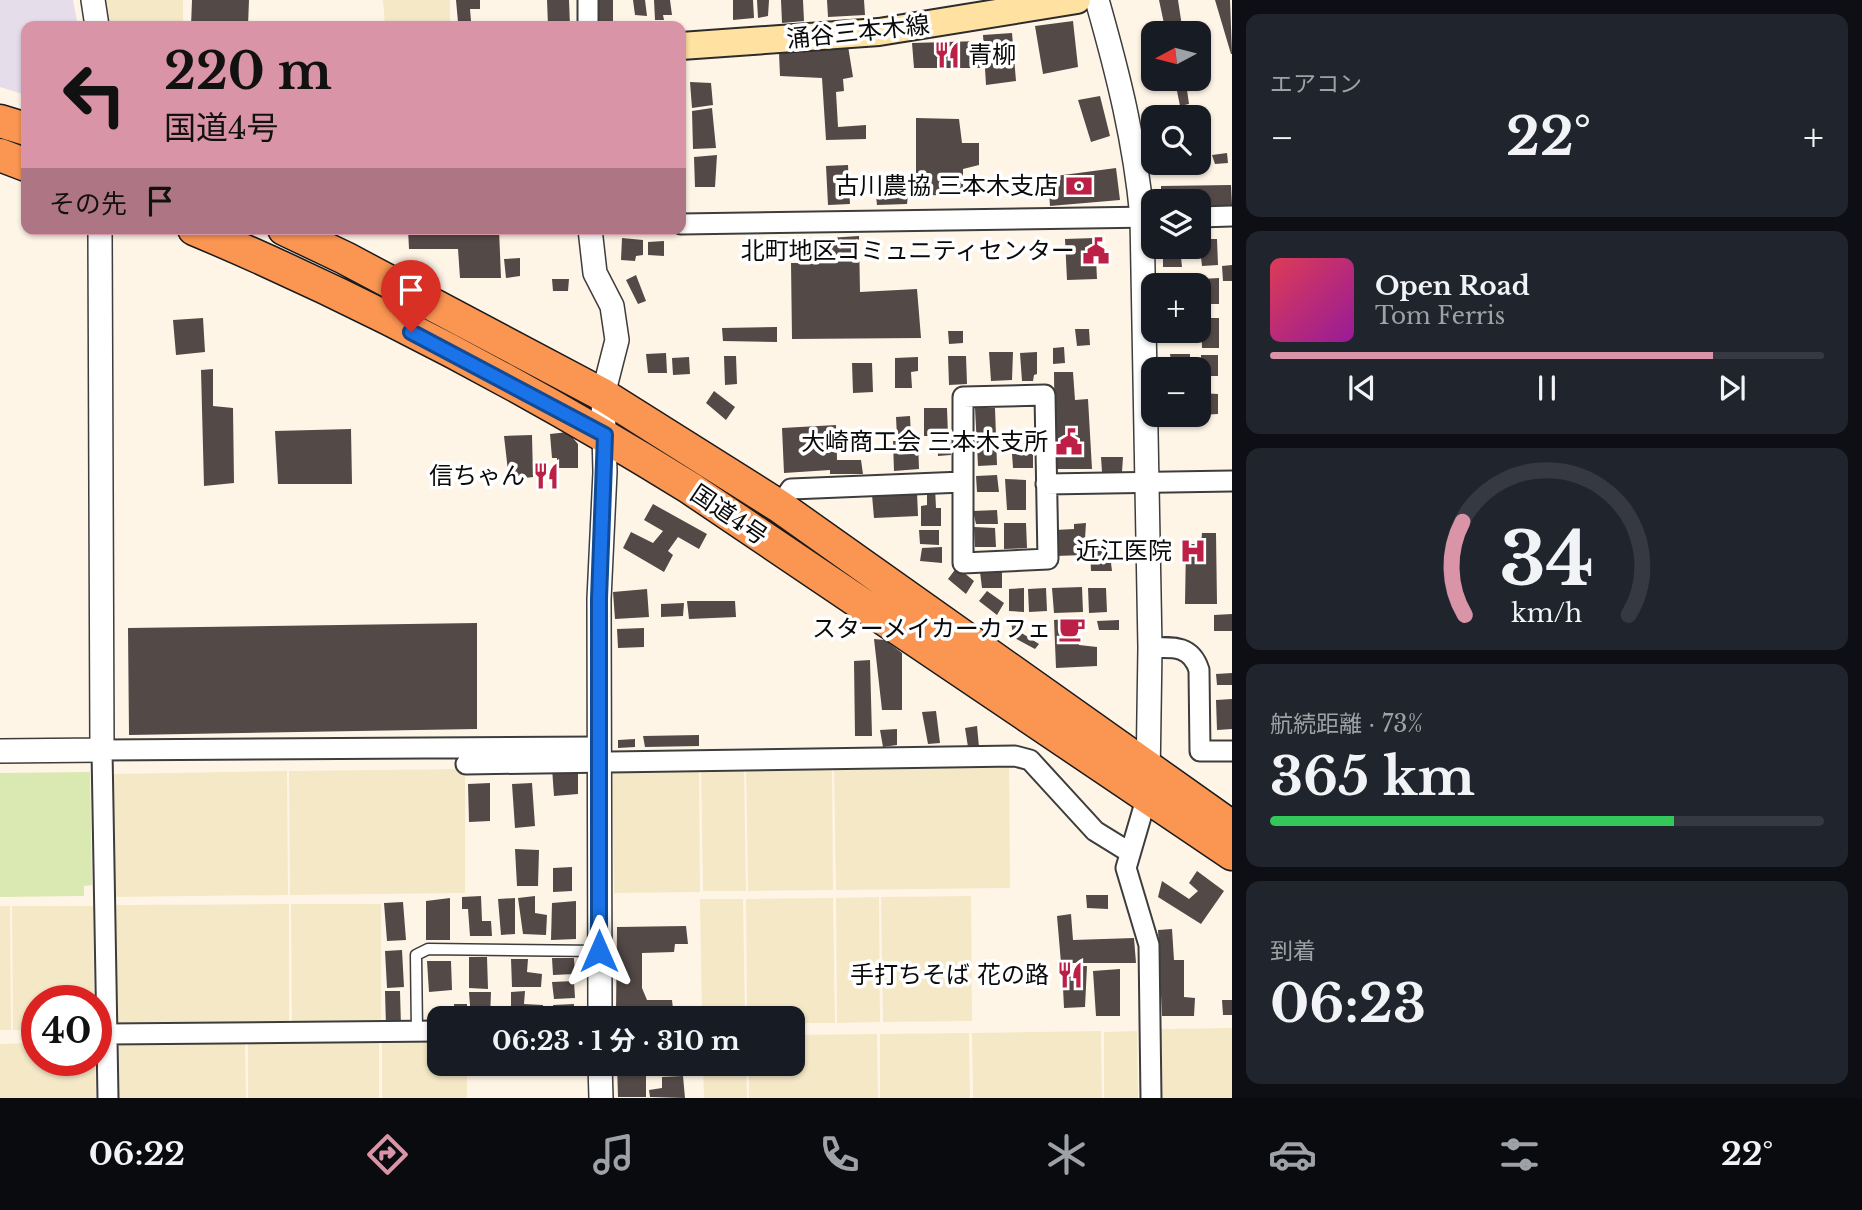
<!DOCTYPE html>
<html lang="ja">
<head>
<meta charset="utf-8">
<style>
	:root { --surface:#171b24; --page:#20242c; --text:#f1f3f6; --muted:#9ea1a6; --line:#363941; --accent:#da94a7 }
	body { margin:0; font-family:"Libre Baskerville","Noto Sans JP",serif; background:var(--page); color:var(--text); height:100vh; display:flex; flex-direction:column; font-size:26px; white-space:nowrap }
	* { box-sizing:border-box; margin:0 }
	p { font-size:23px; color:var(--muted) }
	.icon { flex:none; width:38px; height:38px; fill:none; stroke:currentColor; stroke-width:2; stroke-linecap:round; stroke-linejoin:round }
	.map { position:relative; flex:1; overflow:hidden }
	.drawer { display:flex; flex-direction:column; gap:14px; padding:14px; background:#0d0f14; width:630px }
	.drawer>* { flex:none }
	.banner { position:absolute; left:21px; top:21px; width:665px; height:214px; border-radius:14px; box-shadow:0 2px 5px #0004; background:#da94a7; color:#111; overflow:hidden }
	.needle { width:46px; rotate:263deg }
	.controls { position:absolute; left:1141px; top:21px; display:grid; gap:14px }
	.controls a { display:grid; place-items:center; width:70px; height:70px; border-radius:14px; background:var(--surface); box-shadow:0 2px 5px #0004; font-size:35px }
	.speed { position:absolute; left:21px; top:985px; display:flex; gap:14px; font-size:35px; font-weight:700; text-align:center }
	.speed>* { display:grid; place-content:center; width:91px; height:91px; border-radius:50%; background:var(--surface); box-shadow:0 2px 5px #0004; line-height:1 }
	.speed .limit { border:10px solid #d22; background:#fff; color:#111 }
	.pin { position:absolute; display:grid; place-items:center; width:60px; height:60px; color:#fff; margin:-72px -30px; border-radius:50% 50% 50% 0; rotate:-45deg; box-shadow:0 0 7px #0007 }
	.pin .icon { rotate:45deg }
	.me { position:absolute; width:77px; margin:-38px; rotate:0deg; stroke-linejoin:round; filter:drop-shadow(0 0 5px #0008) }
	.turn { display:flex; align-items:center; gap:24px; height:147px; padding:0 28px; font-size:32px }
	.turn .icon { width:91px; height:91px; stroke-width:2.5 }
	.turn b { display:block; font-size:49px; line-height:60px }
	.then { display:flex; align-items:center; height:66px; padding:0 28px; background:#0003; gap:14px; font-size:26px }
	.big { font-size:52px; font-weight:700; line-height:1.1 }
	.drawer .widget { flex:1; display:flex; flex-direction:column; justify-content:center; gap:10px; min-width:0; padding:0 24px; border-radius:14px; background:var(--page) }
	.drawer .dial { align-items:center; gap:0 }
	.dial svg { height:182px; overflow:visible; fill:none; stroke:var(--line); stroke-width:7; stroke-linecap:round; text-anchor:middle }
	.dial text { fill:var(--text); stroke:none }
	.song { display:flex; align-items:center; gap:21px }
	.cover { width:84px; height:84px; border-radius:10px; background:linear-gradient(135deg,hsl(350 70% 55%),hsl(300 70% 35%)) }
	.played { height:7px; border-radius:4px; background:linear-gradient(90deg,var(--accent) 80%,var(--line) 80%) }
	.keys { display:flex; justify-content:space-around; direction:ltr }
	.heat { display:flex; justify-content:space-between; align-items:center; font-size:38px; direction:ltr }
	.charge { height:10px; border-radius:5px; background:linear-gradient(90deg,#34c759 73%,var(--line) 0) }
	.trip { position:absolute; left:427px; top:1006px; width:378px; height:70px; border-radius:14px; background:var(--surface); box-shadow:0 2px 5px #0004; font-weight:700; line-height:70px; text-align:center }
	.menu { display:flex; height:112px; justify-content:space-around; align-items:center; background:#090b0e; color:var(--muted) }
	.menu .icon { width:49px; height:49px }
	.menu .selected { color:var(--accent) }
	.menu b { font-size:32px; color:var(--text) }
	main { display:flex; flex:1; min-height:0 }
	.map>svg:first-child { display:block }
	.industrial { fill:#e6ddea }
	.farmland { fill:#f5e8c7 }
	.green { fill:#d9e9b1 }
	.building { fill:#534946 }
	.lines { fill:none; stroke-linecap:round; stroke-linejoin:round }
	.service-casing { stroke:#3d3d3d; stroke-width:13 }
	.minor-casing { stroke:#3d3d3d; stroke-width:23 }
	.tertiary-casing { stroke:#3d3d3d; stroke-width:26 }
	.secondary-casing { stroke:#2c2c2c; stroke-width:30 }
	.trunk-casing { stroke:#1b1b1b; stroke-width:35 }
	.service { stroke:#fff; stroke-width:10 }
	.minor { stroke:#fff; stroke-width:19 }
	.tertiary { stroke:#fff; stroke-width:23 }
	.secondary { stroke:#ffe2a2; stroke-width:26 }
	.trunk { stroke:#fb9652; stroke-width:32 }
	.route-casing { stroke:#114b97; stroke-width:18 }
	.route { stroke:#1a73e8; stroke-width:12 }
	.labels { text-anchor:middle; stroke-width:7; stroke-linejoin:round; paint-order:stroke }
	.street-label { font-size:24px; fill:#0a0a0a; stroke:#fff }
	.poi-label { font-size:24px; fill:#0a0a0a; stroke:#fff; text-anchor:end }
</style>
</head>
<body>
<main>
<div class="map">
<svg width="1232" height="1098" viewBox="0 0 1232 1098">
	<rect width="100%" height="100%" fill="#fff5e7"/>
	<path class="industrial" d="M0,0H73L78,26H26V95L0,87Z"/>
	<path class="farmland" d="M102,0H183V26H106Z
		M383,0H450V26H385Z
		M1009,763L1010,888L836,890L834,765Z
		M832,765L833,890L748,891L746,766Z
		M744,766L746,891H703L701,767Z
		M699,767L700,892L614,893L612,768Z
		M465,769V893L290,895L289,771Z
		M287,771L288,895L114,897L112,774Z
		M971,896L972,1021L883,1022L881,897Z
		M879,897L880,1022L837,1023L836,898Z
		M833,898L835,1023H793V1018H747L746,899Z
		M700,899H743L745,1018H702Z
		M289,904V1028L115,1029L114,905Z
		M291,904H381V1027L292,1028Z
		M0,906H10L11,1030H0Z
		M93,906L94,1001H37V1030H13L12,906Z
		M1232,1028V1098H1161L1160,1029Z
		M1101,1031L1102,1098H973L972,1033Z
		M1137,1031L1138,1098H1104V1032Z
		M969,1033L970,1098H880V1034Z
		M877,1034L878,1098H749V1064H793V1035Z
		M439,1040V1064H467V1098H382V1041Z
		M379,1041V1098H248V1042Z
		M245,1042L246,1098H116V1043Z
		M37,1043V1060L95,1061L96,1098H0V1044Z
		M703,1064H746L747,1098H704Z"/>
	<path class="green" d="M90,772L92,885L84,886V896L0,897V773Z"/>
	<path class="building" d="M192,0H249L248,26H191Z
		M456,0H480V9H470L471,21L458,22Z
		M547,0H569L570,26H548Z
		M597,0H613V26L597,24Z
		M633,0H645L647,16L635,15Z
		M654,0H670L672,15H663L664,20H655Z
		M733,0H753L754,18L733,20Z
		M757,0H769L768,16L758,18Z
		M781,0H803L804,21L782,23Z
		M827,0H864L865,15L828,17Z
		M1159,0H1178L1183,33H1166Z
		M1215,0H1230L1232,54H1231Z
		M1073,21L1078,67L1043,74L1035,26Z
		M1012,33L1016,81L986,85L983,35Z
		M980,41L981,68H914L912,43Z
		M848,46L853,77L843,79L844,91L836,92L838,127L866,125V139L826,140L822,78L780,76L779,53Z
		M690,82L711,83L713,105L692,108Z
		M1187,90L1189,104L1180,106L1177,91Z
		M1100,96L1110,136L1091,142L1078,100Z
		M712,108L716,148L693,149L692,111Z
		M916,118L959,119L962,143H979V165L963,169V197L916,194Z
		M1227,153L1228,163L1215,164L1212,155Z
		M717,155L715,187H695L694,157Z
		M848,165L850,204L828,205L826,166Z
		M1116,168L1120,200L1050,206L1048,177Z
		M909,184L907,204L877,205L875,186Z
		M1231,185L1232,205L1199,206V201H1161V186Z
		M408,229H499L501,278H460L458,249H409Z
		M859,236L860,292L917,289L921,338L792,339L791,263H830L828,238Z
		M622,238L643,240V255L636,256L635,261L621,260Z
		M1095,238L1097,279L1067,280L1065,239Z
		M1199,239H1217L1218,265L1202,266Z
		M664,241V256L648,255V242Z
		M1163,247H1180L1182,267H1163Z
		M520,258V276L506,278L504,259Z
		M1232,265V281H1223L1222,266Z
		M636,275L646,301L638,304L626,280Z
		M1219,278V304H1201V279Z
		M552,279H569L568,291H553Z
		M203,318L205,352L176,355L173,320Z
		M1201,318H1219V348H1202Z
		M777,327V342L723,341L722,328Z
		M1075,329H1089L1090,345L1077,346Z
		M948,331H963V343L949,344Z
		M1169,331H1190L1189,342L1169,343Z
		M1064,347L1065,363L1053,364V348Z
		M989,352H1013L1012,380L991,381Z
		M1037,352V374L1034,375L1033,381H1022L1020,353Z
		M666,353L667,373H648L646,354Z
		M1170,354H1190V369H1172Z
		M1201,355H1218V376H1201Z
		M724,356H736L737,384L725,385Z
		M948,356H966L967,384L949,385Z
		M689,357L690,374L673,375L672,358Z
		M918,357V371L911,372L912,388H895V358Z
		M852,363H872L873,392L853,393Z
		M213,369V406L233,408L234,483L204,486L201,370Z
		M1054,372H1073L1075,400L1088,399L1092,469H1055Z
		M714,391L735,407L726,420L706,403Z
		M1200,393L1218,394V414L1200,415Z
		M924,408H947L948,436H924Z
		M975,408H995L997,465L978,466Z
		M910,416L911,436L897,437L896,417Z
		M836,425L837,460H861L863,474H830V470L784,473L782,428Z
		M351,429L352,484H278L275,431Z
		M568,432L578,444V468H557V458H552L550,434Z
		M532,435L533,477L509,480L504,436Z
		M937,439H950L951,455L938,456Z
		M918,440L919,469L894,471L893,441Z
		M1012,454H1033V468H1013Z
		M1101,457H1123L1122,472H1102Z
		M997,475L999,492H977L976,476Z
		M1005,479L1026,480V510H1007Z
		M927,487H935L936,508H941V526H921V506L927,505Z
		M917,492L918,516L874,518L872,495Z
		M653,504L707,534L699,549L678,537L668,551L673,555L664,572L623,548L631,532L653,543L663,531L644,520Z
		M997,510L998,524H976L973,511Z
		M1004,523H1026L1027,548L1004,549Z
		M1086,523L1084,555L1056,556L1055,530L1074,529V524Z
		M974,527L995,528L996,547H975Z
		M919,530H939V545L920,544Z
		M1202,533H1216L1217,604H1185L1186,544H1201Z
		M942,547V563L920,561L922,548Z
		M1090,547H1109L1112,571H1091Z
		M957,567L974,581L966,594L948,579Z
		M980,572H1002V588H982Z
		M1082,587L1083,612L1054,613L1052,588Z
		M1024,588V612L1009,611V589Z
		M1046,588L1047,611L1029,612L1028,589Z
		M1088,588H1106L1107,612L1089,613Z
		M647,589L649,617L615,619L613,592Z
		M987,591L1004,603L997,615L979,601Z
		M687,601H735L736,617L689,619Z
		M684,603L683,616L661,617V604Z
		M1232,614V631H1214V615Z
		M1076,618L1079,645L1097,647V666L1056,668L1054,620Z
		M1017,619L1020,632L1039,644L1035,649L1013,637L1011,620Z
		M1119,620V630H1099L1097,621Z
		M477,623V729L129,735L128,628Z
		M644,628V647L618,648L617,629Z
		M874,639L885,640L902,653V710H882Z
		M870,660L872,736H855L854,661Z
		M1232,673V685H1217L1216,674Z
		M1232,699V729L1217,730L1216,700Z
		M936,711L940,743L928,744L922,712Z
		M977,726L979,747H968L965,728Z
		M897,729V745L883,747L880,730Z
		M699,735V746L645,747L643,736Z
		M635,739V747L618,748V740Z
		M578,767V794L554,796L552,768Z
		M490,783V821L469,822L468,784Z
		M532,783L535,826L515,828L512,784Z
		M515,849L539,850L538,886H517Z
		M572,867V891L553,892V868Z
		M1197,871L1224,891L1201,924L1158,897L1162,881L1189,899L1198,891L1189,883Z
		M1086,895H1108V909L1087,908Z
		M481,896L482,921H491L492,936H470L468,909H462V897Z
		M535,896V913L547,915L546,935L523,934L518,898Z
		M450,898V940H426V901Z
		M515,898V934L501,935L498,899Z
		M576,901V939L551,940L552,903Z
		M403,902L406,940L387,941L384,903Z
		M1071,914L1073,940L1134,938L1136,963H1061L1057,916Z
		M686,926L688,944H675L674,952L642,953V988L647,1000H672L674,1018H623L616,1011L617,927Z
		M1172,929L1174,960H1184V997L1195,998L1194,1016H1162L1158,930Z
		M402,950L404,987L387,988L385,951Z
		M469,957H487L488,989L469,988Z
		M552,958H574L575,974L553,975Z
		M511,959H528L527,972L542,974L541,987H512Z
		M427,961H451L452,990L429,992Z
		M1087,966L1085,1007L1064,1008L1062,967Z
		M1120,969V1016H1096L1093,971Z
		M574,981L575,998L554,999L552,982Z
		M385,991H400L401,1027H386Z
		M525,991L524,1004L543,1005L544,1018H511V992Z
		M469,992H491L490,1018H471Z
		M1222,1000H1232V1015H1223Z
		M454,1004H467V1018H455Z
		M574,1004V1018H554L553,1005Z
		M617,1064H646V1097H618Z
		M683,1076L685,1098L650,1097L649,1090L662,1088V1077Z"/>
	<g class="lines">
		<g class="service-casing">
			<path id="service" d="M417,1032L416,955L428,949L599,951"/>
		</g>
		<g class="minor-casing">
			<path id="minor" d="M588,26V0
				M1199,217L1232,216
				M681,224L1153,217
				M1046,484L1232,481
				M779,506L791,489L963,482V563L1048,559L1045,395L963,397V482
				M1150,648C1173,647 1191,645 1199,670L1200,751H1232
				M466,764L1015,756L1030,760L1095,831L1129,852
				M1147,796L1126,868L1149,945L1151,1098
				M107,1034L439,1031
				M108,1098L102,750L599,747"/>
		</g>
		<g class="tertiary-casing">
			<path id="tertiary" d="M93,0L97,26
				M1097,0C1118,74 1135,141 1142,217L1150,648L1148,779
				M590,229L595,273L612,306L617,340L603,395L605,472L599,599L600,1018
				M0,751L102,750L100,229
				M600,1064L601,1098"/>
		</g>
		<g class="secondary-casing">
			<path id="secondary" d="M681,46L879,32L1077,0"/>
		</g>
		<g class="trunk-casing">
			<path id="trunk" d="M0,121L26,129
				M0,155L26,165
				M194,229C365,301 532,390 690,488L1232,854
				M284,229L345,258L603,395L779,506L1232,827"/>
		</g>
		<use href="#service" class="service"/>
		<use href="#minor" class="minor"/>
		<use href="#tertiary" class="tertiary"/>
		<use href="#secondary" class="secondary"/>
		<use href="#trunk" class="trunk"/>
	</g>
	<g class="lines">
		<g class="route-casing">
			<path id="route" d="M411,332L605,435L599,599V951"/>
		</g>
		<use href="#route" class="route"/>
	</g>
	<defs>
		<g id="restaurant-bare" transform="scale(2.1)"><path d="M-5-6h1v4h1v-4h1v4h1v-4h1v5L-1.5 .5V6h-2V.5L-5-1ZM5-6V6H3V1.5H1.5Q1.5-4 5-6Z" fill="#bd2047" stroke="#fff" stroke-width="2.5" paint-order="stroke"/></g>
		<g id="bank-bare" transform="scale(2.1)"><path d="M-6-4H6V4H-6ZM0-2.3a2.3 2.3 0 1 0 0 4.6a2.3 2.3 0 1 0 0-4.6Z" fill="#bd2047" stroke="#fff" stroke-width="2.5" paint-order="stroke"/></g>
		<g id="civic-bare" transform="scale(2.1)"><path d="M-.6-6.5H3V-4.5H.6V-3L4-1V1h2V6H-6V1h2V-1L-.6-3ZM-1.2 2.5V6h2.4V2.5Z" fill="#bd2047" stroke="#fff" stroke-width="2.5" paint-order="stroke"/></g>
		<g id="hospital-bare" transform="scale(2.1)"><path d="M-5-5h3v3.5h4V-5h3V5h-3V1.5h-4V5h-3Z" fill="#bd2047" stroke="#fff" stroke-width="2.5" paint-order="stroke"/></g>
		<g id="cafe-bare" transform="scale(2.1)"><path d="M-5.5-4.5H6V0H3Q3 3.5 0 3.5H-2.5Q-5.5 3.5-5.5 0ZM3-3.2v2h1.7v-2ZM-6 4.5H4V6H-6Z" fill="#bd2047" stroke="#fff" stroke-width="2.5" paint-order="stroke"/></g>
	</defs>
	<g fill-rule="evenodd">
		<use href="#restaurant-bare" x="947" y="55"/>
		<use href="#bank-bare" x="1079" y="186"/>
		<use href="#civic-bare" x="1096" y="251"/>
		<use href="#civic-bare" x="1069" y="442"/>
		<use href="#restaurant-bare" x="546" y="476"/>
		<use href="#hospital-bare" x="1193" y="551"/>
		<use href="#cafe-bare" x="1072" y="629"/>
		<use href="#restaurant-bare" x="1070" y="975"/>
	</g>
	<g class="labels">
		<g class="street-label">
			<text transform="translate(858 32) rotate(-6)" y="8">涌谷三本木線</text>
			<text transform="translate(729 515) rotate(34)" y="8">国道4号</text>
		</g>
		<g class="poi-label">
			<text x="968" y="63" text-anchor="start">青柳</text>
			<text x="1058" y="194">古川農協 三本木支店</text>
			<text x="1075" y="259">北町地区コミュニティセンター</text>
			<text x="1048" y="450">大崎商工会 三本木支所</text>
			<text x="525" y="484">信ちゃん</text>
			<text x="1172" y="559">近江医院</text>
			<text x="1051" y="637">スターメイカーカフェ</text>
			<text x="1049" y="983">手打ちそば 花の路</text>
		</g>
	</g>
</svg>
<div class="controls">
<a><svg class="needle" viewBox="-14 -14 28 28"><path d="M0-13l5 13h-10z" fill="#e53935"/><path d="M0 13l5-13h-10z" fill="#9ea1a6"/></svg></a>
<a><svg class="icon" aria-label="search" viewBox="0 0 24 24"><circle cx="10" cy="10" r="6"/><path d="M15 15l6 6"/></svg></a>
<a><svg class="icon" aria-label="layers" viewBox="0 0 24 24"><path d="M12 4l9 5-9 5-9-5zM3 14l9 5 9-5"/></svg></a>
<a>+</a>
<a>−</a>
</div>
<div class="speed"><div class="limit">40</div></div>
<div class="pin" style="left:411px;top:332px;background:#d93025"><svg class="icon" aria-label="arrive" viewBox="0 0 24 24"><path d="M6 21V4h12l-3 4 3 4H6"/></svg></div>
<svg class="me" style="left:599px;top:951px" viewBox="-20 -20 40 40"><path d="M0-17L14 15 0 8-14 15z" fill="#1a73e8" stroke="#fff" stroke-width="4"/></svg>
<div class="trip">06:23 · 1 分 · 310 m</div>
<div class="banner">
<div class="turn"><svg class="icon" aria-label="left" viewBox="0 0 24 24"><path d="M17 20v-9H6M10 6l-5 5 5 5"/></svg><div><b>220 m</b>国道4号</div></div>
<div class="then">その先<svg class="icon" aria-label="arrive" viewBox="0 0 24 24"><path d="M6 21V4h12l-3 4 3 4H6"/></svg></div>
</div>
</div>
<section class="drawer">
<div class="widget"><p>エアコン</p>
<div class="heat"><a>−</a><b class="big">22°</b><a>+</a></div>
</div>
<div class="widget">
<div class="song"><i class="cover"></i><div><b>Open Road</b><p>Tom Ferris</p></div></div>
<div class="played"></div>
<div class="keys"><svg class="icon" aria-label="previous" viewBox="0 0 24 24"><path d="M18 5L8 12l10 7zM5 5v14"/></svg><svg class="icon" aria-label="pause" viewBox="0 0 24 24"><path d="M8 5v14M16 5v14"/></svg><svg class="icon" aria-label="next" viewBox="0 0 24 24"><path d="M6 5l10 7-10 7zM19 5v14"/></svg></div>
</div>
<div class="widget dial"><svg viewBox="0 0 100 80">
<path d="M14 69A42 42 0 1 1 86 69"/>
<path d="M14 69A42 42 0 0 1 13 28" stroke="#da94a7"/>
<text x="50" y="56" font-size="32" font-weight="700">34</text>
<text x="50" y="72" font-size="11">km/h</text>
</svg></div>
<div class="widget"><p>航続距離 · 73%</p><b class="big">365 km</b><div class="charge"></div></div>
<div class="widget"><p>到着</p><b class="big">06:23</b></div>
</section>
</main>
<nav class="menu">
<b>06:22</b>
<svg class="icon selected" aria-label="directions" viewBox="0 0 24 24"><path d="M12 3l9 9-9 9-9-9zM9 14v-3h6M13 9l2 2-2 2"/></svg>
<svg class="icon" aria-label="music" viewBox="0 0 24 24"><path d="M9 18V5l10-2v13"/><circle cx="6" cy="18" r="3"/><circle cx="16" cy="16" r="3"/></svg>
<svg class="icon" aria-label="phone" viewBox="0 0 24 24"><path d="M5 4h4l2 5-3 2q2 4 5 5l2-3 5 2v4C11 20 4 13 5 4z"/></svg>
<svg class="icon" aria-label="climate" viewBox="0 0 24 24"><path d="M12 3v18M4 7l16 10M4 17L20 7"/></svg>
<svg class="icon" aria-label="car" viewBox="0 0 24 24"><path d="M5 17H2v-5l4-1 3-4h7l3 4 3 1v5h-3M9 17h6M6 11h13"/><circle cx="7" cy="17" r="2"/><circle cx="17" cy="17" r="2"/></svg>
<svg class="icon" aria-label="filters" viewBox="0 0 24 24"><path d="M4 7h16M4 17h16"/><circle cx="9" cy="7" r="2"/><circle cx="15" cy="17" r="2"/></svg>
<b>22°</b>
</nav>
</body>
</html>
